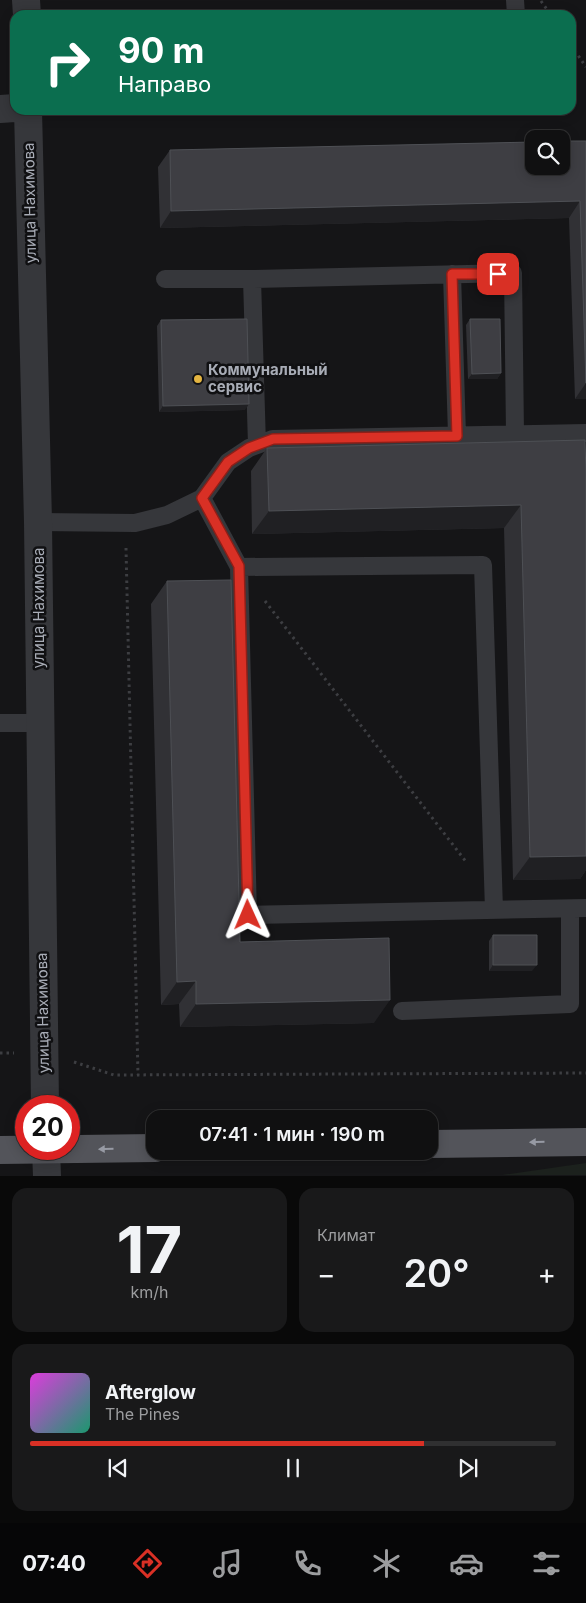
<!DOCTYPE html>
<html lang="ru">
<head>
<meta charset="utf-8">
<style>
	:root { --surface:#101011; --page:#19191a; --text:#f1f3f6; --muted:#9c9d9f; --line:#303031; --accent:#d93025 }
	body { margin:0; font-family:Inter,sans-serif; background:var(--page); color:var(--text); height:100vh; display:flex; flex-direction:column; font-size:19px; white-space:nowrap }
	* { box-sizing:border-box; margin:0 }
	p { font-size:16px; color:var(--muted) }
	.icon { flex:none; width:28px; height:28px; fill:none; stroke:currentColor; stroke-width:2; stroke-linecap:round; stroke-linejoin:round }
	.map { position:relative; height:1176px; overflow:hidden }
	.sheet { display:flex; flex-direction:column; gap:12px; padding:12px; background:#090909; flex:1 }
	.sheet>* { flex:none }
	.top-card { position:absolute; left:10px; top:10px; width:566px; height:105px; border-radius:15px; box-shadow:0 2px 12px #0003,0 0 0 1px var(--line); background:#0b6e4f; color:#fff; overflow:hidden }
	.tools { position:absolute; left:525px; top:130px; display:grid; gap:10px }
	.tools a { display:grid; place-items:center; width:45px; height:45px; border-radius:10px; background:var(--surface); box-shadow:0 2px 12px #0003,0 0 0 1px var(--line); font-size:25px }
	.speed { position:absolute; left:15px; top:1095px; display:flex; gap:10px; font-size:25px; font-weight:700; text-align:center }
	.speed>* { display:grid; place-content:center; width:65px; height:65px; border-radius:50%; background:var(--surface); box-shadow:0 2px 12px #0003,0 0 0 1px var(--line); line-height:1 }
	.speed .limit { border:8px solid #d22; background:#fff; color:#111 }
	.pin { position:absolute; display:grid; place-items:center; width:42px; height:42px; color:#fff; margin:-21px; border-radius:10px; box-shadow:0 2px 8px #0006 }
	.me { position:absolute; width:55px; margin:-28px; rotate:359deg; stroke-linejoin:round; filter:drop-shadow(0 0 4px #0008) }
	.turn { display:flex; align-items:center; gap:18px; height:105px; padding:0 25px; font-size:22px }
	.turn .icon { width:65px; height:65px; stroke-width:2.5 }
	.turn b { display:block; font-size:35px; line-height:42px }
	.big { font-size:38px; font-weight:600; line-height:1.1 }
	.sheet .widget { flex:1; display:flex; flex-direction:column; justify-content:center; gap:8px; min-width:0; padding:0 18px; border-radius:15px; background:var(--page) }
	.sheet .dial { align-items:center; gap:0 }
	.dial b { font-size:65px; line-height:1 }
	.song { display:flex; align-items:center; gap:15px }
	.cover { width:60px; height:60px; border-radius:8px; background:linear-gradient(135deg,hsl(300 70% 55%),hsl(160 70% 35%)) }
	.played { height:5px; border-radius:2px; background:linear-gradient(90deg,var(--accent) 75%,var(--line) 75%) }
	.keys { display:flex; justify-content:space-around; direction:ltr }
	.heat { display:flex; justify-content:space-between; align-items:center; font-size:28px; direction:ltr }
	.sheet .tiles { flex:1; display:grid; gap:12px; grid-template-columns:1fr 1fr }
	.widget:last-child { grid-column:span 2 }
	.trip { position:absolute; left:146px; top:1110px; width:292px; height:50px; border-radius:15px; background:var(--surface); box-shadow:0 2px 12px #0003,0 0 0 1px var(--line); font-weight:600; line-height:50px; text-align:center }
	.menu { display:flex; height:80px; justify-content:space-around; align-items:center; background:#060607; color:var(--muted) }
	.menu .icon { width:35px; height:35px }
	.menu .selected { color:var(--accent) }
	.menu b { font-size:22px; color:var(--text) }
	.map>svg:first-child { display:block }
	.green { fill:#1c211d }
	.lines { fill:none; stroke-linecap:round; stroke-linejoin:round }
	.path { stroke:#3d3e42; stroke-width:3; stroke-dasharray:2.5 4; stroke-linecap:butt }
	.service { stroke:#36373b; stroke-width:18 }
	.minor { stroke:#36373b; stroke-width:28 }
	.primary { stroke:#53545a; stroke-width:28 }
	.wall { fill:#313135 }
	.shaded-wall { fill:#202023 }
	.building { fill:#3e3e43; stroke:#4e5055 }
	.oneway { fill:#979aa4 }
	.route-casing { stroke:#8d1f18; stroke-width:12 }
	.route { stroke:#d93025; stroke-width:9 }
	.poi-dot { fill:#e3b441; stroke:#101012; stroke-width:2 }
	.labels { text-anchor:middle; stroke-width:5; stroke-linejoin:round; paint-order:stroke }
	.street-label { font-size:15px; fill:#a8acb6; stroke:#101012 }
	.poi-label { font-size:15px; font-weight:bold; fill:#a8acb6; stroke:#101012; text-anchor:start }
</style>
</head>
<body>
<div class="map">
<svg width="586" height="1176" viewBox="0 0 586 1176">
	<rect width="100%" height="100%" fill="#151517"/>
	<path class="green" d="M586,1163V1175H502Z"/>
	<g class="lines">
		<path class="path" d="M541,1L551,15
			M571,45L586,67
			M126,548L138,1075
			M265,601L467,863
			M0,1053H14
			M74,1062L114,1075L586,1073"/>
		<path class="service" d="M515,0L516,15
			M452,274L457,435
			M165,279H252L513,273L515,434
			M252,279L257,445
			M202,498L239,567L483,565L494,910
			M38,522L135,523L167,515L202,498L228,462L249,448L273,439L586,433
			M239,567L248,915L586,908
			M0,723H39
			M402,1011L570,1004V909"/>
		<path class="minor" d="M26,0L27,15
			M0,109L15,108
			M28,110L38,522L45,1106
			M46,1149L47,1176"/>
		<path class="primary" d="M430,1144L586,1142
			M0,1150L155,1148"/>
	</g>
	<path class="wall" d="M586,141V399H575L569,218L160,228L158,167L170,150Z
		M470,319L501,373L497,379H468L466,325Z
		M161,320L245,410L159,412L157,326Z
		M267,448L586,476V870L580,879L513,880L504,528L252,534L251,471Z
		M167,581L240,942L374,1023L180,1027L179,1004L161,1005L151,604Z
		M493,935L532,971H489V941Z"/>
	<path class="shaded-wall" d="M580,201L569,218L160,228L171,211Z
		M501,373L497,379H468L472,374Z
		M586,383V399H575Z
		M249,404L245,410L159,412L163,406Z
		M521,505L504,528L252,534L269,511Z
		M586,856V870L580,879L513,880L530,857Z
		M493,965H537L532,971H489Z
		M196,981L179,1004L161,1005L177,982Z
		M390,1000L374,1023L180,1027L196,1004Z"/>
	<path class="building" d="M561,141H586V383L580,201L171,211L170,150L534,142V166H561Z
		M247,319L249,404L163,406L161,320Z
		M470,319H500L501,373L472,374Z
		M585,440L586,476V856L530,857L521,505L269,511L267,448Z
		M231,580L240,942L389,938L390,1000L196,1004V981L177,982L167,581Z
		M493,935H537V965H493Z"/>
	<defs><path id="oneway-solid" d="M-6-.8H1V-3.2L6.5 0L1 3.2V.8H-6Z" transform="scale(1.25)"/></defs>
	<g class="oneway">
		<use href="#oneway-solid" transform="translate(537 1142) rotate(179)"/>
		<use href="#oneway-solid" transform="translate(106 1149) rotate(179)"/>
	</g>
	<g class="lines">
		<g class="route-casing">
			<path id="route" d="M248,915L239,566L202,498L228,462L249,448L273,439L457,436L452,274H498"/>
		</g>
		<use href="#route" class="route"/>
	</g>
	<circle class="poi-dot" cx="198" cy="379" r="5"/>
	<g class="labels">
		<g class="street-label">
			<text transform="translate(30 203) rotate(-91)" y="5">улица Нахимова</text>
			<text transform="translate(39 608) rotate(-90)" y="5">улица Нахимова</text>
			<text transform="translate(43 1013) rotate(-91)" y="5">улица Нахимова</text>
		</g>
		<g class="poi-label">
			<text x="208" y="375">Коммунальный<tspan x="208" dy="17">сервис</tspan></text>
		</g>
	</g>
</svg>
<div class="tools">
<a><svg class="icon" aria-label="search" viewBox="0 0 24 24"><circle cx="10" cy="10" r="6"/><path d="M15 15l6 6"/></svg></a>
</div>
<div class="speed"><div class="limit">20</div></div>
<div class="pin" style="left:498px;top:274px;background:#d93025"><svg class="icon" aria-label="arrive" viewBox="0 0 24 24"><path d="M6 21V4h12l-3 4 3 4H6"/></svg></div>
<svg class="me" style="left:248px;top:915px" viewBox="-20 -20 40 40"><path d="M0-17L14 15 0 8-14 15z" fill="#d93025" stroke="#fff" stroke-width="4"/></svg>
<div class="trip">07:41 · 1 мин · 190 m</div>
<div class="top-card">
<div class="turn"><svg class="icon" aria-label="right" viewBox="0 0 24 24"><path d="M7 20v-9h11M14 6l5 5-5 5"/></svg><div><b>90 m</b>Направо</div></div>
</div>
</div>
<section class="sheet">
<div class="tiles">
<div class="widget dial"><b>17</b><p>km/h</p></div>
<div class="widget"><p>Климат</p>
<div class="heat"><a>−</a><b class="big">20°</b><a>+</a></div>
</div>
<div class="widget">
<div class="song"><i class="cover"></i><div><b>Afterglow</b><p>The Pines</p></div></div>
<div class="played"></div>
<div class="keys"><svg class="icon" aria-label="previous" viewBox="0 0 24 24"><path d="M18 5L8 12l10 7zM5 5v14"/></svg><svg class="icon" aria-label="pause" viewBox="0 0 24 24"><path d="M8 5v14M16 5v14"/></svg><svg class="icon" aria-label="next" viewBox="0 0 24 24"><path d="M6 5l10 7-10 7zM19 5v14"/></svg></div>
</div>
</div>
</section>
<nav class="menu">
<b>07:40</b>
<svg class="icon selected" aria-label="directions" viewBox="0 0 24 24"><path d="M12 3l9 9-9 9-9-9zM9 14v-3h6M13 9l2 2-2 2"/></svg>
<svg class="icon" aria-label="music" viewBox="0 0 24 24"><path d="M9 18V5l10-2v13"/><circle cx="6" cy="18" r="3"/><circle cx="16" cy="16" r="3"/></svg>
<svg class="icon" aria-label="phone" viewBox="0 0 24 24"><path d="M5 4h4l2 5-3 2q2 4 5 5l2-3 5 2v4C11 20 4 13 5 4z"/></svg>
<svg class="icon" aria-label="climate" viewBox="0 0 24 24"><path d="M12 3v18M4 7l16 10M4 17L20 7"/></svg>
<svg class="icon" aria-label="car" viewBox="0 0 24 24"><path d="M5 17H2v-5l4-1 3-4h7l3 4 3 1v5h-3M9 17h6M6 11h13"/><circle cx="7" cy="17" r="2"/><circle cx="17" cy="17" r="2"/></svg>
<svg class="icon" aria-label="filters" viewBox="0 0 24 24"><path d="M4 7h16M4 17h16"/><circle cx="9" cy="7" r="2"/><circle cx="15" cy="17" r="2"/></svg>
</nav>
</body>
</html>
